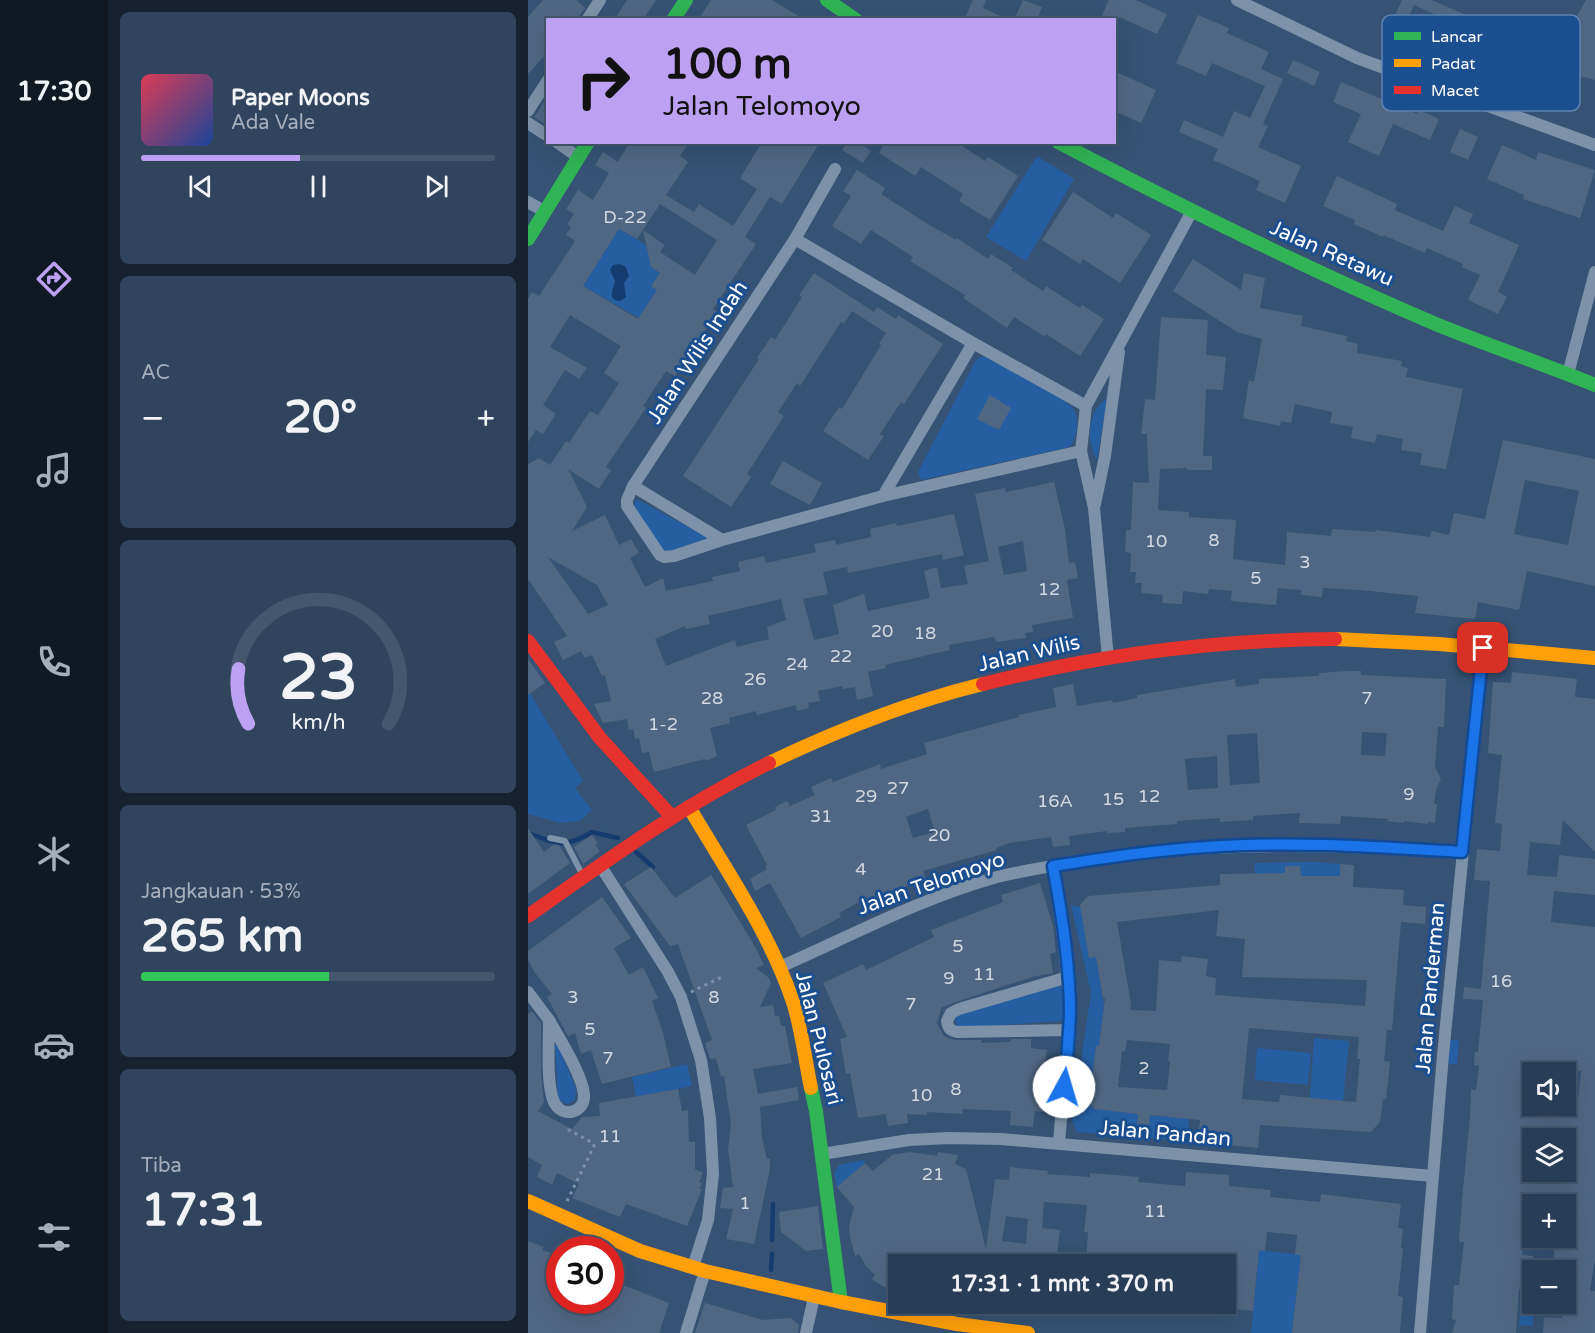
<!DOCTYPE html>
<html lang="id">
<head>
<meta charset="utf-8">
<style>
	:root { --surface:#283e57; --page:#30455d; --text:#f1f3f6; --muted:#a5aeba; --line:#44576d; --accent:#bca0f2 }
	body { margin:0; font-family:"Varela Round",sans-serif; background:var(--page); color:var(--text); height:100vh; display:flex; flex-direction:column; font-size:22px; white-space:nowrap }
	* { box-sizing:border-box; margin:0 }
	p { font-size:20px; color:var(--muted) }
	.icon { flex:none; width:33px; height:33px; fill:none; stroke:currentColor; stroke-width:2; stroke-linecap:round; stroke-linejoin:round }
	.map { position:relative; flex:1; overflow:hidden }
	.details { display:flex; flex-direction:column; gap:12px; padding:12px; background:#162230; width:420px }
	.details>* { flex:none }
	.hud { position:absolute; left:18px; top:18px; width:570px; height:126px; border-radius:0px; box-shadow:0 6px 24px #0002,0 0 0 2px var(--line); background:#bca0f2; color:#111; overflow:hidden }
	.buttons { position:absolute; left:994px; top:1062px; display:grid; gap:12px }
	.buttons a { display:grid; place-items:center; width:54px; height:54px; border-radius:0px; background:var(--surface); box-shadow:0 6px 24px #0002,0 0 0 2px var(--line); font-size:30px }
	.speed { position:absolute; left:18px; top:1236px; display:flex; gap:12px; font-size:30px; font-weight:700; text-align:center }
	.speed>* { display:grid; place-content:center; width:78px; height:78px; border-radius:50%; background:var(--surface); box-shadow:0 6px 24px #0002,0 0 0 2px var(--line); line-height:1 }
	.speed .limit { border:9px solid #d22; background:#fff; color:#111 }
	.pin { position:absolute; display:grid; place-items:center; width:51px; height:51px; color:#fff; margin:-26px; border-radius:12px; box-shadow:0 3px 9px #0006 }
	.me { position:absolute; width:66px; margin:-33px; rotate:6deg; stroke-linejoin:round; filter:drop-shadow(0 0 4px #0008) }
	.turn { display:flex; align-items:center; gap:21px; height:126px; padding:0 18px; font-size:27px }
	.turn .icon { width:78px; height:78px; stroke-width:2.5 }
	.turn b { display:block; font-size:42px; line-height:51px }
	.big { font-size:45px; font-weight:700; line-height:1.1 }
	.details .tile { flex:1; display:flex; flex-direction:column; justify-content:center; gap:9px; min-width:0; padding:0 21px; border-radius:9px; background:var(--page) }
	.details .dial { align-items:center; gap:0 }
	.dial svg { height:156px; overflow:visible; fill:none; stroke:var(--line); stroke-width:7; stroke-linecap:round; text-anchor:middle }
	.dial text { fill:var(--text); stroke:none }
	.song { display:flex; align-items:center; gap:18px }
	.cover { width:72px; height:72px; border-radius:9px; background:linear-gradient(135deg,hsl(350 70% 55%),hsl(220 70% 35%)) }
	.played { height:6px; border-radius:3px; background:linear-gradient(90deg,var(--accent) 45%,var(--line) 45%) }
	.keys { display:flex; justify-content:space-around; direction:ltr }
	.heat { display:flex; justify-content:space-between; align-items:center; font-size:33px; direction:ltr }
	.charge { height:9px; border-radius:4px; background:linear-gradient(90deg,#34c759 53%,var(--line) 0) }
	.trip { position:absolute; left:360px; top:1254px; width:348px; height:60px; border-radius:0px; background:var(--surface); box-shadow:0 6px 24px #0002,0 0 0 2px var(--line); font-weight:700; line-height:60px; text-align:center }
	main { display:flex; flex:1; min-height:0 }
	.tab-bar { display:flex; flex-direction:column; width:108px; justify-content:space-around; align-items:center; background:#101923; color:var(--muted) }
	.tab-bar .icon { width:42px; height:42px }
	.tab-bar .current { color:var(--accent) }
	.tab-bar b { font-size:27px; color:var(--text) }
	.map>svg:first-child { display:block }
	.green { fill:#265fa1 }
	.water { fill:#153c6e }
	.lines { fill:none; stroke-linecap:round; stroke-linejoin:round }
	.stream { stroke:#153c6e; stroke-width:4.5 }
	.building { fill:#506783; fill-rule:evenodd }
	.path { stroke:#7d92a8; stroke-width:3; stroke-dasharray:3 4.5; stroke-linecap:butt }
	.lane { stroke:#7d92a8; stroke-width:6 }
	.street { stroke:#7d92a8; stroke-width:12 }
	.fast { stroke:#30b455; stroke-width:14 }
	.slow { stroke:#ff9f0a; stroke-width:14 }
	.jam { stroke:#e5322d; stroke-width:14 }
	.route-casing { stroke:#114b97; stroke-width:15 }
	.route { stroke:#1a73e8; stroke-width:10 }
	.labels { text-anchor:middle; stroke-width:6; stroke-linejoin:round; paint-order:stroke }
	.number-label { font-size:18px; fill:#d3d9e0 }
	.street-label { font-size:21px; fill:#fff; stroke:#1b4f8f }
	.key { fill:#1b4f8f; stroke:#5f84b1; stroke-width:1.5 }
	.key-label { font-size:16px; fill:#fff }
</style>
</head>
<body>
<main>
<nav class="tab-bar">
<b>17:30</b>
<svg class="icon current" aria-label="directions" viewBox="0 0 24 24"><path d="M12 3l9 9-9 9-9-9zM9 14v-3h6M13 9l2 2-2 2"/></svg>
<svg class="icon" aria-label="music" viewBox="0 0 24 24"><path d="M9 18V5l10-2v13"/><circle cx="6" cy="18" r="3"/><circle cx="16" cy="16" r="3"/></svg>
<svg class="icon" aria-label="phone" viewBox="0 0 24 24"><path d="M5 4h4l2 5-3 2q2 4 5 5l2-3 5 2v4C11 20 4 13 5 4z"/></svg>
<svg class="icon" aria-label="climate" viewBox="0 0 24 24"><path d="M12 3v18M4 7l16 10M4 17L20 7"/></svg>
<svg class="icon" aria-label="car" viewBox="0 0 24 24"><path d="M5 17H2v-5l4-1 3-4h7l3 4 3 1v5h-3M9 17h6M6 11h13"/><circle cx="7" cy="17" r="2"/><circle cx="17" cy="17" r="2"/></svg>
<svg class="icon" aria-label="filters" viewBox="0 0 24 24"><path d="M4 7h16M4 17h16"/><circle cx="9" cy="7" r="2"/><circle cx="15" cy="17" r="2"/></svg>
</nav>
<section class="details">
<div class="tile">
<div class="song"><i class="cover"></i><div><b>Paper Moons</b><p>Ada Vale</p></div></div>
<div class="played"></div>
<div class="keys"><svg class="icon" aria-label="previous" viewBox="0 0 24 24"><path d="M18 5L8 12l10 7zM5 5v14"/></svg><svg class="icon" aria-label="pause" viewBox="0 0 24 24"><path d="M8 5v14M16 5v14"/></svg><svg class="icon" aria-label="next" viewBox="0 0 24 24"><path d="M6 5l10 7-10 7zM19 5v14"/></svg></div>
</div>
<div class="tile"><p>AC</p>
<div class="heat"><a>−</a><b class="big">20°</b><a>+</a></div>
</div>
<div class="tile dial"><svg viewBox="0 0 100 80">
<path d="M14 69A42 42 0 1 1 86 69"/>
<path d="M14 69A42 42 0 0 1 9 41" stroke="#bca0f2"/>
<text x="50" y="56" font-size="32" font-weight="700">23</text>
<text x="50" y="72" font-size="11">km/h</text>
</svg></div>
<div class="tile"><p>Jangkauan · 53%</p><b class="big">265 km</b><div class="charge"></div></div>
<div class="tile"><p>Tiba</p><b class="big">17:31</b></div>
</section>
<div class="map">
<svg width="1067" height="1333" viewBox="0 0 1067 1333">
	<rect width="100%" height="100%" fill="#365274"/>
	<path class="green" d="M509,156L546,179L498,261L458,237Z
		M91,229L118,245L123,267L132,273L123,286L129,290L111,318L55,286Z
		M452,357H458C472,365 539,399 544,407C553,420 549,435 542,447L393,480L390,472L448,360Z
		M579,398L569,460C558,440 559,412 579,398Z
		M107,500L112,501L181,538L139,552L134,550L106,508Z
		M0,690L55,781L47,788L64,810L52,821L33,823L0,814Z
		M786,862L812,864V876H773L772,866H758L757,873L727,874L726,863Z
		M543,905L553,907L561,957H568L576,1006L571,1046H568L561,1103L566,1109L610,1114L608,1137L549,1132L544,1121L563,993Z
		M525,986H532C537,994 538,1014 533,1021L432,1028L429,1026L427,1018L429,1014Z
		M786,1038L821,1041L815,1101L782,1098Z
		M922,1040H931L929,1064H920Z
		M27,1045L30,1046L48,1088L47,1100L40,1104L34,1102L30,1097Z
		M729,1048L783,1053L780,1085L727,1080Z
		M159,1064L164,1086L108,1097L104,1077Z
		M622,1115L661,1119L659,1141L620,1138Z
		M336,1160L337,1163L309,1187L306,1173L311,1165Z
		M731,1250L773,1255L764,1333H723Z
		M993,1299L1005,1300V1326L991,1325Z"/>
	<path class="water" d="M92,264L98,267L101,276L96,283L98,297L92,301C78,300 86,289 87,281L82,270L85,265Z"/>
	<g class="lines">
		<path class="stream" d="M0,833C30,844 35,849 64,832L90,838
			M108,852L125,867
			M244,1240L245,1204
			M243,1270L244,1254"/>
	</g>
	<path class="building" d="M15,0H48L57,8L49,20H20V52L0,74V17Z
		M99,0H128L115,20H86Z
		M183,0H244L277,20H170Z
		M445,0H458L455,8L481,20H436Z
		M495,0L514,7L509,20H486Z
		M581,0H608L639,14L629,34L591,17L589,20H572Z
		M874,0H904L940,16L927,43L903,32L910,16L886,5L879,21L867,15Z
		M1058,0H1067V80L1023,69L1035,49L1031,48Z
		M670,15L701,28L699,33L741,52L733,69L755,79L735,124L740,126L730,147L773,166L757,203L728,190L732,181L685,160L690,149L651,132L656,120L695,137L706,111L722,118L737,86L684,63L678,76L648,63Z
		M765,60L792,72L786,86L759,73Z
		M586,71L628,90L613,123L586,111Z
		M813,82L889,114L891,110L911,119L902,140L865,124L851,156L820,142L833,114L805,102Z
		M20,96V126L6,117Z
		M932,129L950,137L940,160L922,152Z
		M102,142H161L152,156L160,162L138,195L166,212L171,204L205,226L229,189L212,178L234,142H292L254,204L242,197L217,237L228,244L185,309L189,312L147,376L138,371L115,406L118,408L78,467L83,470L71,489L40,469L59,507L44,531L77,515L91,545L103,539L111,553L102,558L117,587L135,578L138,591L185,581L184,577L212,571L210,562L236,556L238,563L288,552L286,544L307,540L308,545L343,537L342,529L368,523L369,526L426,514L436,555L415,560L414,554L320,573L319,567L295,572L300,594L275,599L286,640L311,634L305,605L336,594L340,611L402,598L396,571L409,567L413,588L440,584L436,566L461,561L447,494L477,488L478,492L526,482L537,529L541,563L547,562L550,578L539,580L545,618L504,625L505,632L497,633L498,638L469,642L466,637L421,645L422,650L357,665L358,668L340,672L345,696L329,700L327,687L315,689L314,686L290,691L292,701L280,703L281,708L269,711L268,705L229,715L228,711L201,718L202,723L182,728L189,756L178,761L177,759L126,772L121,752L114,753L111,738L107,739L105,729L101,730L99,719L75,723L66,704L83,701L77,675L74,676L64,655L57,658L53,651L35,660L26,642L39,636L0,579V464L11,458L22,465L38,441L41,443L62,411L70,415L91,383L76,373L93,346L42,315L22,347L59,368L51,379L37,370L15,405L28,414L15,434L8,430L0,442V299L4,292L11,296L47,241L38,235L43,227L39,224L46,214L38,209L50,190L65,200L81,173L67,165L75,152L90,162ZM132,204L189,240L167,275L132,252L137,245L115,230L123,267L132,273L123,286L129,290L110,319L55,286L91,229L109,239ZM495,541L499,571L476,575L470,547ZM20,557L69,585L80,605L60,614ZM253,599L258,620L239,627L241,639L209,647L207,640L138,666L127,639L157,626L158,629L182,624L180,616Z
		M319,142H330L343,151L335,163L314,150Z
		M357,142H428L457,161L460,157L490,176L462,220L431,201L435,194L393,167L387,176L351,153Z
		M974,145L1008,160L1010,152L1067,170L1052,218L995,199L996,195L959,179Z
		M329,170L357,188L353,194L398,223L428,240L429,238L460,259L463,254L485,268L483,270L515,291L518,286L552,308L554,305L576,319L552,356L518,334L517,337L486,317L479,328L435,298L437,295L382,261L385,257L343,230L333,244L304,226L323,196L315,191Z
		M809,176L869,204L867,210L915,231L927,206L945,214L941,223L991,245L970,292L979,297L970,314L940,300L952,275L934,267L935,264L899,248L897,253L855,235V237L826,224L827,220L795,206Z
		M545,192L585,218L588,213L623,235L592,283L555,259L552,264L514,240Z
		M665,259L713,290L716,273L737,278L732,308L775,316L773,326L819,336L818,341L830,344L829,353L874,361L873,366L880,368L878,377L935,389L918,469L892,465L894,453L873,450L875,439L849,434L847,443L823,438L825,427L802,423L804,412L767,404L763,423L753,421L752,426L715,418L721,380L726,382L734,339L709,332L645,291Z
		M286,273L346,312L349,307L368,319L370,315L415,344L376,404L373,402L352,434L356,436L340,460L295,431L311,407L314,409L353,345L351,343L358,333L324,311L316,324L313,322L272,386L269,383L250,412L256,416L219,474L223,477L203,507L155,476L231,359L229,358L243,337L247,340L274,297L271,295Z
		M633,317L680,320L678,355L698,357L695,390L678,389L675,456H684V470H659V468L632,469L630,510L661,512V517L708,520L705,559L757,565L759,532L803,536L804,529L847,532L848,530L902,537L904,531L921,535L926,513L957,519L975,440L1067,459V586L999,571L991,610L950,602L947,619L887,613L890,596L832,590L795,588L794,597L773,595V590L750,588L748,605L703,601L704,591L681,589L680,594L655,591L654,604L634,603L635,595L613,593L614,583H607L608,572H602L603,553L597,552L598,530H603L605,482L621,483L619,434H613L617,399L627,400ZM997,480L1051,491L1040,545L986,534Z
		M462,395L483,408L471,430L449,419Z
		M255,461L294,483L282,505L242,484Z
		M0,659L17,683L0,695Z
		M819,671H833V675L918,679L916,727H910L907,767L913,779L908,790L906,804H909L907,823L900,822V824L876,821V823L859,821L860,819L813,816L812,824L771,823L772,813L725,816V820L692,822V818L649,821V824L597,828V832L579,833V831L541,836L542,845L525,847L523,837L481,843L468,848L469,850L395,871L398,879L374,888L373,887L333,906L331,902L311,913L313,917L273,938L242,883L227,891L222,879L239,869L237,866L239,865L218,825L248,810L247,807L259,801L262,806L287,795L283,787L303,778L305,782L352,764L353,769L399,754L396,743L491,717V715L528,707L525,688L545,684L549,706L584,700L585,703L609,698V695L707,679L708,687L731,684V679L791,676V673ZM834,732L859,733L857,756L833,755ZM729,733L732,783L702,785L699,735ZM689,756L690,788L660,790L657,759ZM400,809L407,832L385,838L378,817Z
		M984,672L1049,679L1047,697L1067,699V852L1035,820L1032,845L1002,842L999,875L1029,877L1031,855L1067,859V895L1026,891L1023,922L1067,927V1259L1062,1291H1067V1333H1015L1016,1317L1034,1318L1035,1304H1038V1270H1025L1027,1238H1038V1204H1005V1230H997L994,1255L1005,1256V1290L991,1289L988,1333H924L928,1320L924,1319L926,1285H931L936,1242H931L934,1200L942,1117L943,1089L948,1090L951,1066L946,1065L947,1052H950L955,1000L935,999L936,987L953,989L956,955L962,881L946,880L949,849L972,851L974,824L967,823L974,755L960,753L965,682L983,683ZM1024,1069L1053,1071L1050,1099L1038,1098V1106H1035V1113L1005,1108V1072H1024ZM1005,1138H1038V1172H1005Z
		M0,828L16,852L26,844L31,845L42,863L0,894Z
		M64,835L70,843L67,845L72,851L55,864L46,847Z
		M812,864L826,865L825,887L876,890L875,905L898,907L897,924L873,922L864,1030H859L856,1061L862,1062L858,1099H855L852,1122L843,1132L732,1125L730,1148L670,1142L672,1120L622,1115L620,1138L608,1137L610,1114L566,1109L561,1103L568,1046H571L577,998H575L568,957L561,958L552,905L560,896L692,885V874L757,873V866H772L773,876H812ZM691,910L688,936L717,939L714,977L839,980L837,1006L687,995L688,978L678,976L680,959L654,956L653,962L631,960L628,1011L602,1010L603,1004L589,922ZM721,1028L831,1037L829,1059H832L828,1102L752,1095L751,1102L714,1099ZM599,1040L642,1044L640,1061H642L639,1090L590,1087L594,1051L597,1052Z
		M123,867L147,898L183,875L225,943L236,965L228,968L241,978L243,983L232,1007L245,1005L247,1016H251L253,1026H257L264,1063L225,1069L230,1094L269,1087L271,1100L232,1107L234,1138L239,1159H242V1169L226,1244L198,1239L205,1209L192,1208L195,1188L205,1187L200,1150L203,1124L196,1076L193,1077L188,1058L182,1059L177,1043L184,1040L150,944L142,946L96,884Z
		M512,883L525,926L528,952L522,954L525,973L504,977L428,1002L413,1008L409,1024L416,1036L426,1040H454L453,1043L482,1042L483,1039H503V1048L519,1050L517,1063H529L528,1077L520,1076L515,1112L507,1111L505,1127L482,1125L483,1111L435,1109L434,1114L399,1112V1115L379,1114L380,1123L360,1126L358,1114L330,1118L322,1073L318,1074L312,1039L319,1037L295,983L335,964L338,970L406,937L403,930L475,902L473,895Z
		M74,897L103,938L86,948L101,975L115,967L130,998L124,1001L135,1033L143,1067L74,1084L63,1050L53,1054L47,1033L40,1036L19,997L24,994L7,973L0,960V951Z
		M4,1011L13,1023V1074L16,1102L10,1111L44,1129L54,1117L72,1116L71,1103L150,1089L154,1111L160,1110L161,1142H167V1169L175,1173L171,1182L174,1183L171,1189H174L159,1226L98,1204L92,1217L44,1198L51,1184L29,1173L24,1185L9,1177L14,1165L0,1157V1014Z
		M381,1152L409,1156L410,1152L430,1155L427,1164L438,1169L458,1249L467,1179L481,1180L482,1167L520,1171L519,1174L562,1177V1173L611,1177L610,1182L657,1186L658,1172L701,1175V1186L743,1190L742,1197L792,1202L793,1194L873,1204L870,1228L875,1229L873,1248H875L870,1296L875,1297L872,1333H764L773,1255H767L769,1235L739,1232L737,1251L731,1250L725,1311L707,1309V1305L698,1303V1264H558L560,1232H556L559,1205L516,1202L514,1228L532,1230L528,1264H370V1292L356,1287L344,1279L347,1275L338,1266L331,1254L327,1256L322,1237L321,1226L326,1207L309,1187L337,1163L345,1171L364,1155ZM478,1216L500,1219L498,1244L474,1241Z
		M290,1206L295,1249L278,1251L253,1232L251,1212Z
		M0,1241L16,1247L14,1250L32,1256V1300H82V1280L141,1303L131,1333H0Z
		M177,1303L235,1320L263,1318L271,1325L270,1333H167Z"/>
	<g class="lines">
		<path class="path" d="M163,992L196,976
			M39,1201L66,1146L65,1143L41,1130V1125"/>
		<path class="lane" d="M22,838L37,841L54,874"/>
		<path class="street" d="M709,0L829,58L1067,145
			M59,20L72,0
			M0,111L20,80
			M0,123L20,136
			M29,142L50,157
			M0,202L16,211
			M267,239L307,169
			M1040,374L1067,272
			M553,451L355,496L194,540L146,556L136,557L132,555L99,506V500L105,486L267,239L445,343L558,406
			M105,486L194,540
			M355,496L445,343
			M567,504L577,456L591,352
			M580,658L566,508L553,451L558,406L664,211
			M72,865L140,972L153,997L173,1060L182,1118L185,1174L180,1220L165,1267
			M525,866L536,944L542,1012L531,1143
			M252,967C325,935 391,899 469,877C497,870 526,866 554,861C681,841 807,844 934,853
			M540,977L431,1009L423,1013L419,1021C420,1028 422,1031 430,1032L541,1030
			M0,992L21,1020
			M21,1020C31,1038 55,1076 56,1095C57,1113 34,1119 26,1102C18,1085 21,1040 21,1020Z
			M294,1154L381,1140L421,1138L473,1139L905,1176
			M158,1333L177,1271
			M278,1333L286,1297
			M892,1333L915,1055L955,648"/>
		<path class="fast" d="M299,0L328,20
			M145,20L158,0
			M530,142C654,207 781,270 910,325C962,346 1015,364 1067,385
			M0,239L60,142
			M283,1088L288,1111L313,1302"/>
		<path class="slow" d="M807,639L911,644L1067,658
			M241,763C310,730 381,702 455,684
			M161,807C198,870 242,933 265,1002C274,1030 277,1060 283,1088
			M0,1201L112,1251L177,1271L313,1302L429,1324L500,1333"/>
		<path class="jam" d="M0,641L72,738L144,817
			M455,684C573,654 685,640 807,639
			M0,916C78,861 155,805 241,763"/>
	</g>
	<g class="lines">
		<g class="route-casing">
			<path id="route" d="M536,1087C539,1062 541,1038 542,1013C542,964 534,914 525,866C576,858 627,850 679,847C764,841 849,847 934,852L955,648"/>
		</g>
		<use href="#route" class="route"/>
	</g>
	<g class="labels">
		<g class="number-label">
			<text x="97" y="223">D-22</text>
			<text x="686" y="546">8</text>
			<text x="628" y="547">10</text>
			<text x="777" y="568">3</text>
			<text x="728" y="584">5</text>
			<text x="521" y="595">12</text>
			<text x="354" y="637">20</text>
			<text x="397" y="639">18</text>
			<text x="313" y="662">22</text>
			<text x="269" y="670">24</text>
			<text x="227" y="685">26</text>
			<text x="184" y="704">28</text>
			<text x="839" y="704">7</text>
			<text x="135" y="730">1-2</text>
			<text x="370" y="794">27</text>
			<text x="881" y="800">9</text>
			<text x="338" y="802">29</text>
			<text x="621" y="802">12</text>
			<text x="585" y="805">15</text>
			<text x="527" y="807">16A</text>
			<text x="293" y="822">31</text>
			<text x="411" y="841">20</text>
			<text x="333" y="875">4</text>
			<text x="430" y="952">5</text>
			<text x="456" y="980">11</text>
			<text x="421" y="984">9</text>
			<text x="973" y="987">16</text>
			<text x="45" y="1003">3</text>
			<text x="186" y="1003">8</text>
			<text x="383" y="1010">7</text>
			<text x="62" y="1035">5</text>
			<text x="80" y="1064">7</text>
			<text x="616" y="1074">2</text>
			<text x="428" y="1095">8</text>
			<text x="393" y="1101">10</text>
			<text x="82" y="1142">11</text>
			<text x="405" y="1180">21</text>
			<text x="217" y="1209">1</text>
			<text x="627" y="1217">11</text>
		</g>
		<g class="street-label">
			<text transform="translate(804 253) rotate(24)" y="7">Jalan Retawu</text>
			<text transform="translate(169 352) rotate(-57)" y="7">Jalan Wilis Indah</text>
			<text transform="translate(501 653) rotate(-13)" y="7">Jalan Wilis</text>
			<text transform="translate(403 883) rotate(-19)" y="7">Jalan Telomoyo</text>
			<text transform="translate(902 988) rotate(-85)" y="7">Jalan Panderman</text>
			<text transform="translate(291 1038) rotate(76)" y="7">Jalan Pulosari</text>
			<text transform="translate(637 1133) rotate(5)" y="7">Jalan Pandan</text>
		</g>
	</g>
	<rect x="854" y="15" width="198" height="96" rx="9" class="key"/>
	<rect x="866" y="32" width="27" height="8" fill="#30b455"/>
	<rect x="866" y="59" width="27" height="8" fill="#ff9f0a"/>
	<rect x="866" y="86" width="27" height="8" fill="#e5322d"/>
	<g class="key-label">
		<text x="903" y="42">Lancar</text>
		<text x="903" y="69">Padat</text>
		<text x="903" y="96">Macet</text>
	</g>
</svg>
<div class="buttons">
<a><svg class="icon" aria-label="sound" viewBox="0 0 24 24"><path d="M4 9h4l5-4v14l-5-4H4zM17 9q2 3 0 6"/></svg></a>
<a><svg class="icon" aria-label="layers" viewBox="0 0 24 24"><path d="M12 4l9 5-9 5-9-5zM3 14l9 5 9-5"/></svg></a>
<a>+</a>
<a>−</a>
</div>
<div class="speed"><div class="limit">30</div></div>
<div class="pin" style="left:955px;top:648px;background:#d93025"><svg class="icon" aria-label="arrive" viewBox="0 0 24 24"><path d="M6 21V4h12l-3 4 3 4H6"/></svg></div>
<svg class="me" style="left:536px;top:1087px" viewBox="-20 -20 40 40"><circle r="19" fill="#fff"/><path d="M0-13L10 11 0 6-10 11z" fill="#1a73e8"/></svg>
<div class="trip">17:31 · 1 mnt · 370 m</div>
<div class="hud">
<div class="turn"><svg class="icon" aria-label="right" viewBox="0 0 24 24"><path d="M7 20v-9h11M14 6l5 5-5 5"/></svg><div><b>100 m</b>Jalan Telomoyo</div></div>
</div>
</div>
</main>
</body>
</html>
